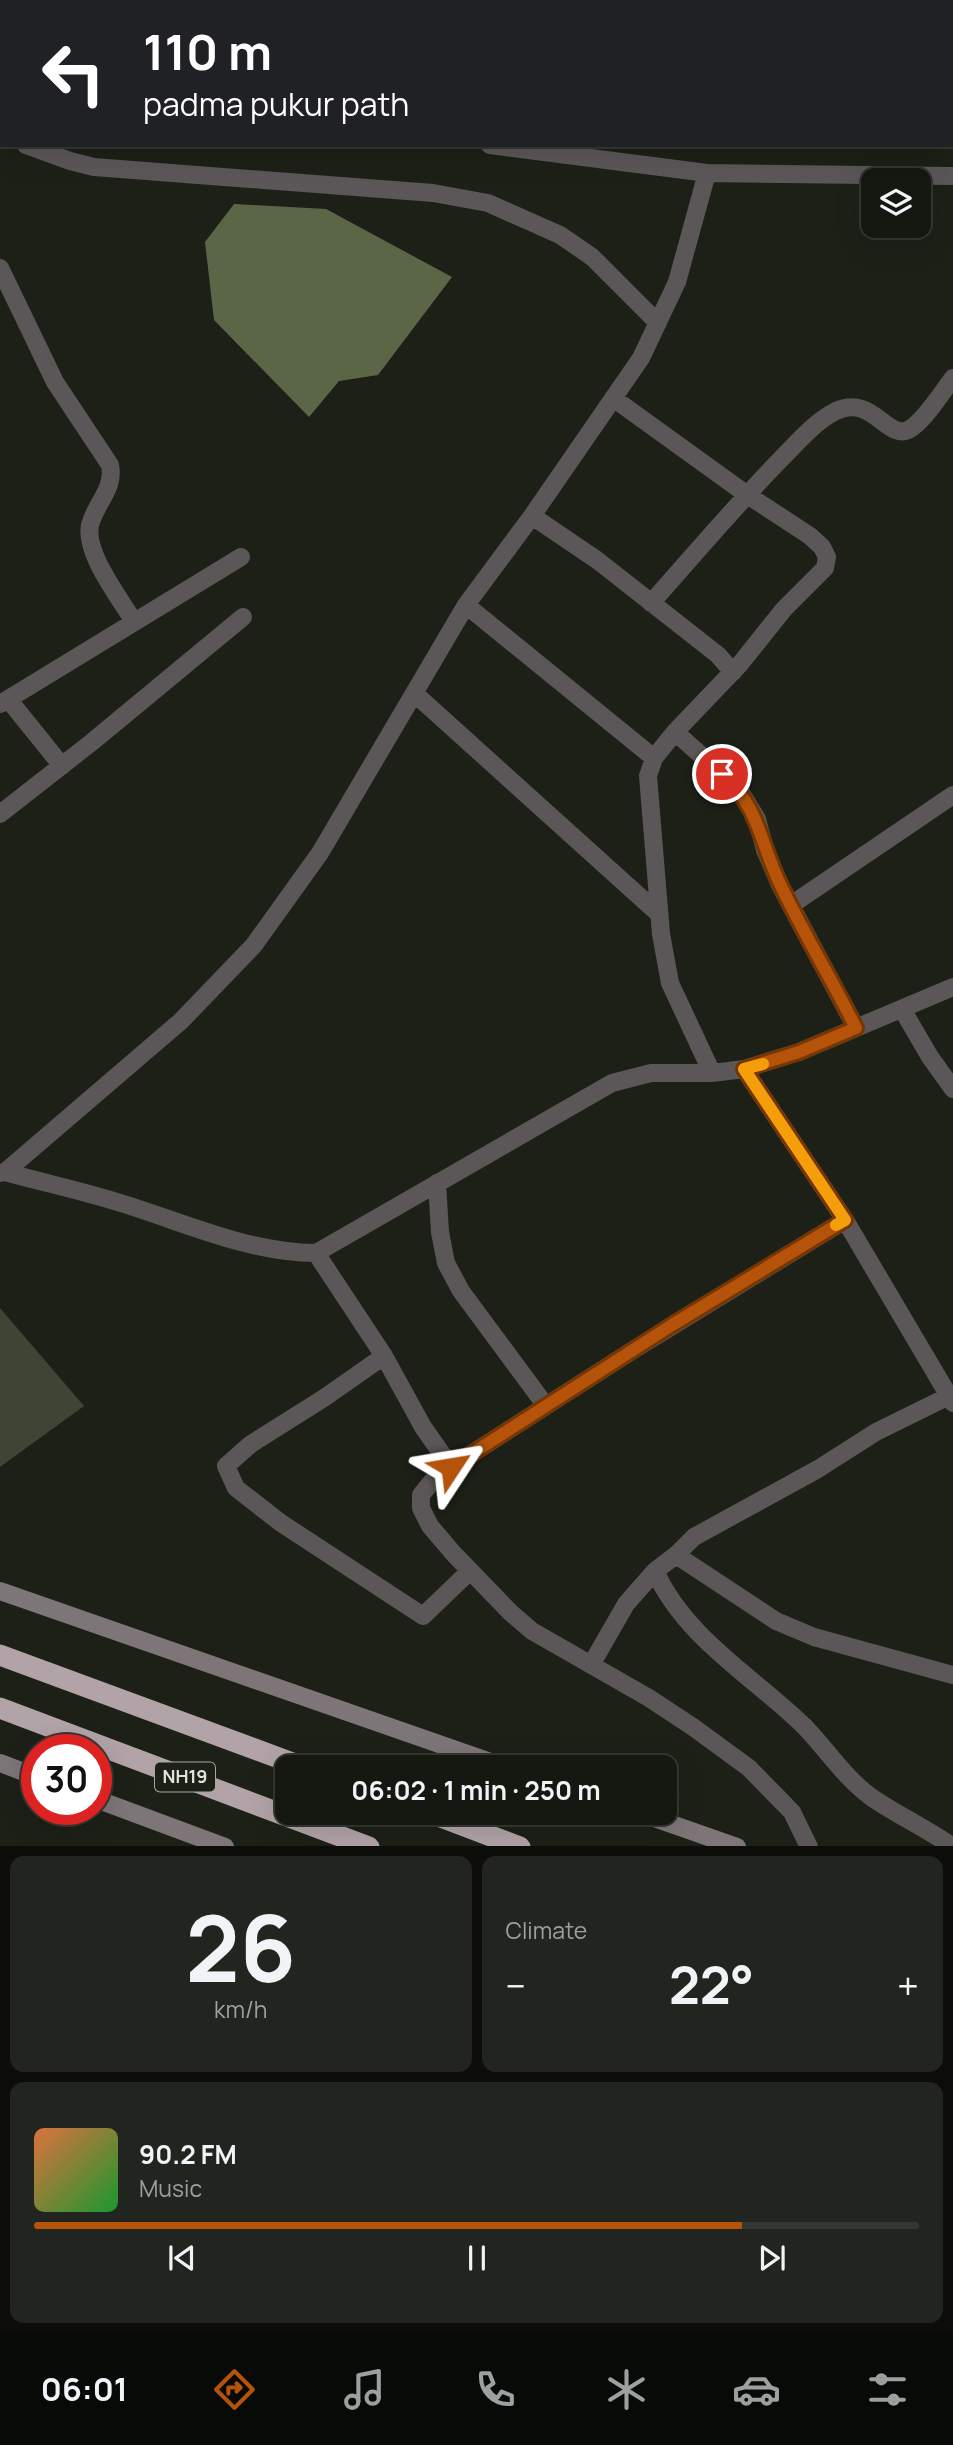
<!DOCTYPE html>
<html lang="en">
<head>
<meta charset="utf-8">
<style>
	:root { --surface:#151811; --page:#22251f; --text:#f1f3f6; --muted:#9da09f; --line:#343731; --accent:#b45309 }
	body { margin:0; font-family:Manrope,sans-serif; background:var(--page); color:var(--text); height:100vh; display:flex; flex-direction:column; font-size:26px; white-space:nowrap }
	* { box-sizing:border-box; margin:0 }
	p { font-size:23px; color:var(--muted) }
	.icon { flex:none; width:38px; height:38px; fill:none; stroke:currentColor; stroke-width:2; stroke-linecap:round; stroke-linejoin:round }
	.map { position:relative; height:1846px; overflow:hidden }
	.details { display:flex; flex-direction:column; gap:10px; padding:10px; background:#0c0d09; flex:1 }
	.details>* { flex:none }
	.top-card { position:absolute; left:0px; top:0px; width:954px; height:147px; box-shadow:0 7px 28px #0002,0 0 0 2px var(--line); background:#202124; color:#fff; overflow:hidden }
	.tools { position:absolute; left:861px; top:168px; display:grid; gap:14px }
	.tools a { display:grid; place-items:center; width:70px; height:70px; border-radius:14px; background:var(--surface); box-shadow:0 7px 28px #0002,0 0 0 2px var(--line); font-size:35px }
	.speed { position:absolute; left:21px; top:1734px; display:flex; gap:14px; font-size:35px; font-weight:700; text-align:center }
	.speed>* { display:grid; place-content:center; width:91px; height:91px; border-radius:50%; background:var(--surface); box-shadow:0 7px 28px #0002,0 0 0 2px var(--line); line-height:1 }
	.speed .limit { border:10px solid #d22; background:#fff; color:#111 }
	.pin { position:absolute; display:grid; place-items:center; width:60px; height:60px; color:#fff; margin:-30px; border:4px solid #fff; border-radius:50%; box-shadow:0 2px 7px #0007 }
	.me { position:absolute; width:77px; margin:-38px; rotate:57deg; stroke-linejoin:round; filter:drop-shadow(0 0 5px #0008) }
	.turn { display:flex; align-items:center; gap:24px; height:147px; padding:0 28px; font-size:32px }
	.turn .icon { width:91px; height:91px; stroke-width:2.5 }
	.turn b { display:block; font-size:49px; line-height:60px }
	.big { font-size:52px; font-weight:700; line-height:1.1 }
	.details .card { flex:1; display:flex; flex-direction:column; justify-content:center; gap:10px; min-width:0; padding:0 24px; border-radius:14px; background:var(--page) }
	.details .dial { align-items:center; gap:0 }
	.dial b { font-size:91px; line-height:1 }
	.song { display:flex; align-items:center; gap:21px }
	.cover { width:84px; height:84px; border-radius:10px; background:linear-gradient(135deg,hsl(20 70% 55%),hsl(130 70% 35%)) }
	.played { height:7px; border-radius:4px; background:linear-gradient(90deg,var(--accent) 80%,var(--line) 80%) }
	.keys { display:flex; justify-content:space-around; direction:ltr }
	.heat { display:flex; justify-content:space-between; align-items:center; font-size:38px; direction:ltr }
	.details .tiles { flex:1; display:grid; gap:10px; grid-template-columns:1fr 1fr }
	.card:last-child { grid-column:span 2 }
	.trip { position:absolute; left:275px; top:1755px; width:402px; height:70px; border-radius:14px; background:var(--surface); box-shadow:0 7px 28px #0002,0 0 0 2px var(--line); font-weight:700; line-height:70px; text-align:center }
	.menu { display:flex; height:112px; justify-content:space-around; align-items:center; background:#080a07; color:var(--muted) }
	.menu .icon { width:49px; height:49px }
	.menu .selected { color:var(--accent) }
	.menu b { font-size:32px; color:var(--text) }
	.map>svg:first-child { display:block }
	.green { fill:#3f4534 }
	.water { fill:#5b6647 }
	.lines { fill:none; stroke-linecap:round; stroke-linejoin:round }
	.river { stroke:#5b6647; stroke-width:52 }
	.street { stroke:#5b5658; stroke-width:18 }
	.secondary { stroke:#7e7578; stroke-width:18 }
	.highway { stroke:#b1a3a8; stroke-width:21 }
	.route-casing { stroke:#753606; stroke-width:18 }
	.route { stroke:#b45309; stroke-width:12 }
	.slow { stroke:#f59e0b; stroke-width:12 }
	.labels { text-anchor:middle; stroke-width:5; stroke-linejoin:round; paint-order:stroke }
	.shield { fill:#1c2017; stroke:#a5a8a1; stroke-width:2 }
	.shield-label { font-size:18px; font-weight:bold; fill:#e0e2dc }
</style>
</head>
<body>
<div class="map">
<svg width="953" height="1847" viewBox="0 0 953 1847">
	<rect width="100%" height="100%" fill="#1c2017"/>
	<path class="green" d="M0,1308L84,1406L0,1467Z"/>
	<path class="water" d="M234,204L326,209L452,277L378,375L339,381L309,417L214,320L205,242Z"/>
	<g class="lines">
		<path class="river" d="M364,0L375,2
			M952,56H953"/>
		<path class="street" d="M0,81H2
			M0,140H2
			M26,145L70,161L94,167L433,193L488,203L560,235L592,257L658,323
			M490,145L707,173L953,176
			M0,268L55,382L110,465C115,489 96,502 90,525C84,553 120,598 134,622
			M532,516L597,560L718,655L733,672
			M651,603C694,555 735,506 780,460C797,443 814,422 836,411C872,394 887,440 908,430C923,423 942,392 953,378
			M466,605L654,758L675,732L740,664L784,609L825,568L827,557L822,547L810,536L746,494L613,398
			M414,693L659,914
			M8,699L62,766
			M0,704L241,557
			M675,732L738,788L757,819L765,850L780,885L856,1028
			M654,758L648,776L661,934L670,983L712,1073
			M0,814L92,742L243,617
			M791,905L953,795
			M902,1009L930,1057L953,1089
			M744,1069L845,1220L953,1403
			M5,1172L181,1021L254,945L320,853L466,605L532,516L641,358L677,282L707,173
			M0,1173L5,1172C41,1182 78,1190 114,1201C179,1220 247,1253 316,1253L612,1083L651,1073H712L744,1069L799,1052L953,987
			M437,1183L440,1232L446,1263L461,1291L546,1406
			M316,1253L384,1356L423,1427L451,1467L630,1352L845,1220
			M384,1356L324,1398L251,1444L226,1466L236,1488L281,1523L423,1616L470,1571
			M949,1396L876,1432L818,1469L694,1537L676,1555L776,1621L814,1637L953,1675
			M450,1466L434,1479L421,1495V1508L430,1526L453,1553L510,1612L532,1631L649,1698L693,1727L749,1768L792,1812L809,1847
			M676,1555L655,1571C685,1638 754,1677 805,1727C827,1750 845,1778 871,1797C897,1815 926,1828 953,1847
			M591,1665L626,1604L655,1571"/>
		<path class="secondary" d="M0,1591L508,1768
			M0,1763L37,1777
			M96,1799L225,1847
			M640,1813L737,1847"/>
		<path class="highway" d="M0,1655L306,1768
			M0,1708L369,1847
			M430,1813L520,1847"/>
	</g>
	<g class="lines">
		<g class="route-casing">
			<path id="route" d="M451,1467L672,1325L845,1220L744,1069L799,1052L856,1028C832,980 804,934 781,886C759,842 761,809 722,774"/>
		</g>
		<use href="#route" class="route"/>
		<path class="slow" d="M763,1064L744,1069L845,1220L836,1225"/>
	</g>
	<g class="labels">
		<rect class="shield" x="155" y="1762.5" width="60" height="29" rx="5"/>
		<g class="shield-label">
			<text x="185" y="1783">NH19</text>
		</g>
	</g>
</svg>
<div class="tools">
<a><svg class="icon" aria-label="layers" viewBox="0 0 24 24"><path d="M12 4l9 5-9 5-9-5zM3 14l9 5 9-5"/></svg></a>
</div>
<div class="speed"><div class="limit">30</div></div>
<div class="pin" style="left:722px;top:774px;background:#d93025"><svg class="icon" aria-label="arrive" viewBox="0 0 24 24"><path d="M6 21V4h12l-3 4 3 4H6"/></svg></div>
<svg class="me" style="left:451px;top:1467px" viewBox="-20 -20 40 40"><path d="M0-17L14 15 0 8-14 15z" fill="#b45309" stroke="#fff" stroke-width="4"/></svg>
<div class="trip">06:02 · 1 min · 250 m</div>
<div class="top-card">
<div class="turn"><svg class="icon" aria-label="left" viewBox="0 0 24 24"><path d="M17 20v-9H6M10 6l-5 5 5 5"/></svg><div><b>110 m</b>padma pukur path</div></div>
</div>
</div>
<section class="details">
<div class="tiles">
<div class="card dial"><b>26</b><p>km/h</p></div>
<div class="card"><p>Climate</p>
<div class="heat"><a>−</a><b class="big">22°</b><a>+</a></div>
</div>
<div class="card">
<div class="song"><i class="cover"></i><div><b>90.2 FM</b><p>Music</p></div></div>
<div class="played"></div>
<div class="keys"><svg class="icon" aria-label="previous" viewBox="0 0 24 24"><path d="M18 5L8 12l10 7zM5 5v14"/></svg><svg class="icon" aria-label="pause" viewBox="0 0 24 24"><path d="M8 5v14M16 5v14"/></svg><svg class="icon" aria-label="next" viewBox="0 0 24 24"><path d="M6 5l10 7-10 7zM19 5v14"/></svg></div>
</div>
</div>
</section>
<nav class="menu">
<b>06:01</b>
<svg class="icon selected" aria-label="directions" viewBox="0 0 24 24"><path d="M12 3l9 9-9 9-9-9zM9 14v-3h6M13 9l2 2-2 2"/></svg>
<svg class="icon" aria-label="music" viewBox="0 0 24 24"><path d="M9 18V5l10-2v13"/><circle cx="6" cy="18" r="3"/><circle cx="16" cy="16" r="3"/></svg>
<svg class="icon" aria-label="phone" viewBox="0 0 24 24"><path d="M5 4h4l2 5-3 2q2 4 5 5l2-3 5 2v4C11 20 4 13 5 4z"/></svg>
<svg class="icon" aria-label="climate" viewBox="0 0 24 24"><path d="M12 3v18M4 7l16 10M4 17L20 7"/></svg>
<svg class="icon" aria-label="car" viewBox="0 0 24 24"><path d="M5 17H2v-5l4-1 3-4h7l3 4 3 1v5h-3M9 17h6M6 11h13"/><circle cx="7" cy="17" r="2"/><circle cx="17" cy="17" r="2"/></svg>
<svg class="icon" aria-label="filters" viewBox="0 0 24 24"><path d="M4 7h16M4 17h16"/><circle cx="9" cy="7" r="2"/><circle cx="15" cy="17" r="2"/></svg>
</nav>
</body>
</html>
